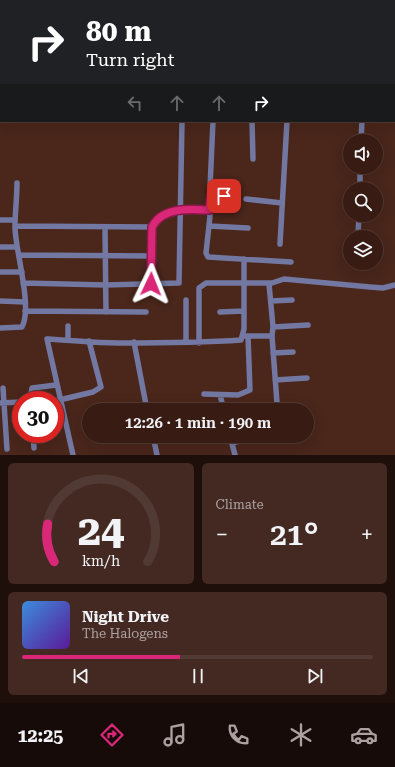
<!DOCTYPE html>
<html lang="en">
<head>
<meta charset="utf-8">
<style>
	:root { --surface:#381c14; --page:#432922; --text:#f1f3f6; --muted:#aba1a0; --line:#523a34; --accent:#db2777 }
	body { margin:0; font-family:"Roboto Serif",serif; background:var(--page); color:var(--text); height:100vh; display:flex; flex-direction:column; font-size:15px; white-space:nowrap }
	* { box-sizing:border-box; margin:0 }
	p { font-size:13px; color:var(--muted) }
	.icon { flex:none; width:22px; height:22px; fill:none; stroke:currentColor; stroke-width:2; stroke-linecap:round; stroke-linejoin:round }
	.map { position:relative; height:455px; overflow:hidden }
	.details { display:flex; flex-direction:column; gap:8px; padding:8px; background:#1f0f0b; flex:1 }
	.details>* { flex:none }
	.banner { position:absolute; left:0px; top:0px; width:395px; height:122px; box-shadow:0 4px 16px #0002,0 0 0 1px var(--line); background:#202124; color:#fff; overflow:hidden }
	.buttons { position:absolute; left:343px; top:134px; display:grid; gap:8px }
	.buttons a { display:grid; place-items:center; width:40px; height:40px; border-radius:50%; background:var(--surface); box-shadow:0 4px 16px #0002,0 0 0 1px var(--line); font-size:20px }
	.speed { position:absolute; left:12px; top:391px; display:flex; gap:8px; font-size:20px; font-weight:700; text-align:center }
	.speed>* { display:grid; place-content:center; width:52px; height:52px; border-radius:50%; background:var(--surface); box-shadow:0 4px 16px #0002,0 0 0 1px var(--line); line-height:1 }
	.speed .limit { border:6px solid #d22; background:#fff; color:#111 }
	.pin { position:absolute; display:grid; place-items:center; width:34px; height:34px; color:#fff; margin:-17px; border-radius:8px; box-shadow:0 2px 6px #0006 }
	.me { position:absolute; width:44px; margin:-22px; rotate:2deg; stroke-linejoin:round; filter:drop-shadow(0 0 3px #0008) }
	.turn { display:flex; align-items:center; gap:14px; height:84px; padding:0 20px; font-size:18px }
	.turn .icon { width:52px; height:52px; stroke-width:2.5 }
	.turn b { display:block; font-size:28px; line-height:34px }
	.lanes { display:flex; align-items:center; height:38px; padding:0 20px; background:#0003; justify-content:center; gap:20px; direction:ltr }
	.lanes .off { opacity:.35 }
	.big { font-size:30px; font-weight:600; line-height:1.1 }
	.details .tile { flex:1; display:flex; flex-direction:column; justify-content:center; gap:6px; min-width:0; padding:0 14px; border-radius:6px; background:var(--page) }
	.details .dial { align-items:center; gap:0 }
	.dial svg { height:104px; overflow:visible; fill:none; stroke:var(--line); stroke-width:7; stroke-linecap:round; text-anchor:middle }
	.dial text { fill:var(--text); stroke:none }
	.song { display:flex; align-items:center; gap:12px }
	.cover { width:48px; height:48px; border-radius:6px; background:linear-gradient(135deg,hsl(210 70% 55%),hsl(270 70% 35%)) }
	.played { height:4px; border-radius:2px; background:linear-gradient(90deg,var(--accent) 45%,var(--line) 45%) }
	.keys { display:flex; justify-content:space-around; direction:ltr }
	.heat { display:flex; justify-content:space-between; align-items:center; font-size:22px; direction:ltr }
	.details .tiles { flex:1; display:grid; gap:8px; grid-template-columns:1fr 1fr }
	.tile:last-child { grid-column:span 2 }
	.trip { position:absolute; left:82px; top:403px; width:232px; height:40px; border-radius:20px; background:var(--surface); box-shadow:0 4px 16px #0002,0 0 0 1px var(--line); font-weight:600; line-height:40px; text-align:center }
	.dock { display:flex; height:64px; justify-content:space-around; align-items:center; background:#160b08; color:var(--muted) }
	.dock .icon { width:28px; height:28px }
	.dock .selected { color:var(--accent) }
	.dock b { font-size:18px; color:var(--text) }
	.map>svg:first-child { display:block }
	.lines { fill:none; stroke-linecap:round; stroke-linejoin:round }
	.minor { stroke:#7278a1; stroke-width:5.5 }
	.route-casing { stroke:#8e194d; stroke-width:10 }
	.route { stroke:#db2777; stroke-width:7 }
</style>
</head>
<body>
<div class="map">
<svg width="395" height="455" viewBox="0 0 395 455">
	<rect width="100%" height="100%" fill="#4a261b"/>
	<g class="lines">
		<path class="minor" d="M394,16H395
			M0,83H1
			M394,84H395
			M213,121L209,210L210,216L206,253L208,257L291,262
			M252,121L253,159
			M361,141L362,121
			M360,189V167
			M211,195L237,197
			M246,199L282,203
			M0,220H15
			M15,226L152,227
			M209,226L248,228
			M105,227L106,312
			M358,235L359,215
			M280,244L287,121
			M0,247H17
			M20,255L152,256
			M0,272H22
			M23,283L106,285L179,283L182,121
			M151,284L152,227C162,207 189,209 209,210
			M269,284L273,327
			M186,300V341
			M0,301L25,302
			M271,301L292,300
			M25,311L146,312
			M220,312L244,311
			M68,326V340
			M0,328L22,327C33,307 15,250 15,227C15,212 17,198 17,183
			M245,336H272L273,327L308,325
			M134,342L147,410
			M199,343V288L206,283H272L284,279L370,287L383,288L395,285
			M273,353L293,352
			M275,380L307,378
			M3,388L7,449
			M204,394L238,395L250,390L248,336
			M220,395L224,410
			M30,400L32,388L56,385
			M55,401L93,392L101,387L89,341
			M0,403L21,402
			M253,410L273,406L277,403L272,336
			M33,434L34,448
			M153,436L157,455
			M230,436L235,455
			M232,443L259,436
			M73,455L47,339C70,340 94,343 118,343C159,343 200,343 241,340L244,329V259"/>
	</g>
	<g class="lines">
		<g class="route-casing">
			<path id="route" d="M151,284L152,227C162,207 189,209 209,210L211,195L224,196"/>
		</g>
		<use href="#route" class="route"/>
	</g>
</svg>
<div class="buttons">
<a><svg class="icon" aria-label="sound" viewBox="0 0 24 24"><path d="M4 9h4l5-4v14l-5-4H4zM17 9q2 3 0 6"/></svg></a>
<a><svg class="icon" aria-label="search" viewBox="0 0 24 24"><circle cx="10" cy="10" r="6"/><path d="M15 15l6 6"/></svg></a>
<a><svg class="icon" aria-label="layers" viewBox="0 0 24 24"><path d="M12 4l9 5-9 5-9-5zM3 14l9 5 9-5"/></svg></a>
</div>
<div class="speed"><div class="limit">30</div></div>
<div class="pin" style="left:224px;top:196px;background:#d93025"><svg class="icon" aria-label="arrive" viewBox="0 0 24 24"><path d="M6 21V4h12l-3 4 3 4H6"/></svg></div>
<svg class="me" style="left:151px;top:284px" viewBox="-20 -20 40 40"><path d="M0-17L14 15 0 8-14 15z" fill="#db2777" stroke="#fff" stroke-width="4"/></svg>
<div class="trip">12:26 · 1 min · 190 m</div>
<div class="banner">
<div class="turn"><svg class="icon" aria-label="right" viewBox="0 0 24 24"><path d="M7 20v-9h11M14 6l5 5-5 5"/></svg><div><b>80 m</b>Turn right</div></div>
<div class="lanes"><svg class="icon off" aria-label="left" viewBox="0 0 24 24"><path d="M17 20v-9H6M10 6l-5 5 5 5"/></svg><svg class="icon off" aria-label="ahead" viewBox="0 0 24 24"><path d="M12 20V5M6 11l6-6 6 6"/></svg><svg class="icon off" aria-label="ahead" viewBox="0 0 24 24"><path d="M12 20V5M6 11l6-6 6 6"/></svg><svg class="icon" aria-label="right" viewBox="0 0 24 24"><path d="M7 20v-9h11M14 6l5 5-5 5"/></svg></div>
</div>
</div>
<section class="details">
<div class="tiles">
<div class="tile dial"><svg viewBox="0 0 100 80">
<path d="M14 69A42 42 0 1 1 86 69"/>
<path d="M14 69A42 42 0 0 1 9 40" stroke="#db2777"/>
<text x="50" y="56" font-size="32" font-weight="700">24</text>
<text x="50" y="72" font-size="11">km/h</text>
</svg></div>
<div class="tile"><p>Climate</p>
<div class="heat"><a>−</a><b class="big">21°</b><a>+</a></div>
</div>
<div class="tile">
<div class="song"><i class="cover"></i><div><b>Night Drive</b><p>The Halogens</p></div></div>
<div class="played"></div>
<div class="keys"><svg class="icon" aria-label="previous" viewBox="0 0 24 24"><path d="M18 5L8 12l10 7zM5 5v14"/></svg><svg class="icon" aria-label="pause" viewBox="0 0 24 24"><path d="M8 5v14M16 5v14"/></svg><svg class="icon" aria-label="next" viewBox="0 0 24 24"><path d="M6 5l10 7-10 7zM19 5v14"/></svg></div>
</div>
</div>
</section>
<nav class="dock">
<b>12:25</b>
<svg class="icon selected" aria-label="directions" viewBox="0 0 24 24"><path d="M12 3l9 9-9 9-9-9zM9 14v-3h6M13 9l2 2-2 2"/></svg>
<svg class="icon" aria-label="music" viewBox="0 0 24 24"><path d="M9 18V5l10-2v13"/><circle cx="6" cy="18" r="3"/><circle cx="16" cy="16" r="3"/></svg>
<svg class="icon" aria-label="phone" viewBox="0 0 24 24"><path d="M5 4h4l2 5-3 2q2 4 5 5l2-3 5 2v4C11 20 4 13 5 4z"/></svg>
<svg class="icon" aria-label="climate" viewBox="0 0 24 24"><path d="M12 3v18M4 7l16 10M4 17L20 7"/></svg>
<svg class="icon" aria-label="car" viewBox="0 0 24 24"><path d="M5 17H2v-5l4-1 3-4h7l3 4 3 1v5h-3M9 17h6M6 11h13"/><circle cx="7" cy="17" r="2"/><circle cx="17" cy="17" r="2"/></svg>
</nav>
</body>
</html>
